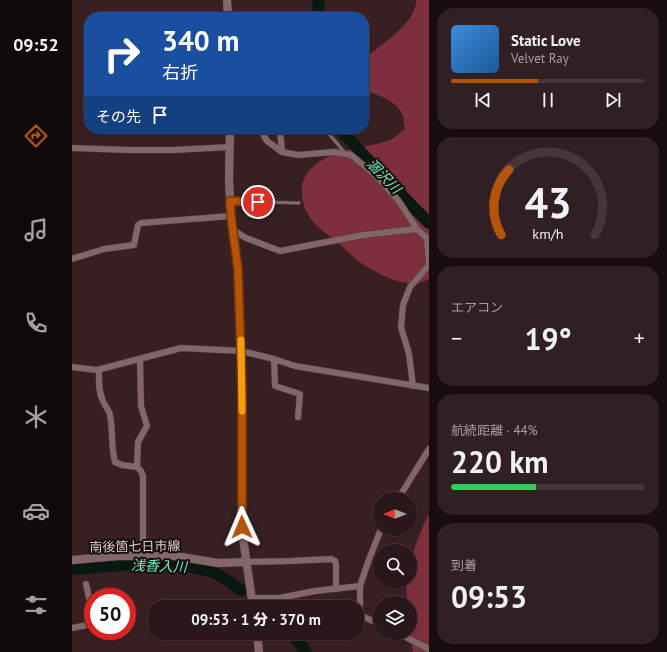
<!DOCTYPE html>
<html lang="ja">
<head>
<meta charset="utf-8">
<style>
	:root { --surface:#29171a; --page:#312023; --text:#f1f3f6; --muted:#a59fa2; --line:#453639; --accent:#b45309 }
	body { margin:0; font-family:"PT Sans","Noto Sans JP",sans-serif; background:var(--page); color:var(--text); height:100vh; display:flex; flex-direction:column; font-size:15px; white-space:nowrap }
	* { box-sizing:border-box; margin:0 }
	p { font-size:13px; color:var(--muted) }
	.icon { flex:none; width:22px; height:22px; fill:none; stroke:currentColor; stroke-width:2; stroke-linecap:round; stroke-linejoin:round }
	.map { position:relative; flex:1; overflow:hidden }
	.details { display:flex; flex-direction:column; gap:8px; padding:8px; background:#170d0e; width:238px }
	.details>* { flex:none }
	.guide { position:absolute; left:12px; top:12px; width:285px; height:122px; border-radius:16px; box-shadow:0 1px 3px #0004,0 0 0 1px var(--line); background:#1a4fa0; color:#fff; overflow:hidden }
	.needle { width:26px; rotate:270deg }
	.controls { position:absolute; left:301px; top:492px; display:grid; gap:8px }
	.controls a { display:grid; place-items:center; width:44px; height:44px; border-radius:50%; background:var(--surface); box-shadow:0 1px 3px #0004,0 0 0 1px var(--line); font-size:20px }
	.speed { position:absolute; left:12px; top:588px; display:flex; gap:8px; font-size:20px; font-weight:700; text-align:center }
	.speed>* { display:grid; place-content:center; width:52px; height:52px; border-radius:50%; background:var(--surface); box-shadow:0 1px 3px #0004,0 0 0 1px var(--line); line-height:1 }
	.speed .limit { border:6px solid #d22; background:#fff; color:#111 }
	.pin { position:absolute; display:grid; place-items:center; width:34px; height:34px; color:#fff; margin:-17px; border:2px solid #fff; border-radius:50%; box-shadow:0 1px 4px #0007 }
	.me { position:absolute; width:44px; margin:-22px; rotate:359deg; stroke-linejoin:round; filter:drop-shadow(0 0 3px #0008) }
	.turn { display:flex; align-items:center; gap:14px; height:84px; padding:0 12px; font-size:18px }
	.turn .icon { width:52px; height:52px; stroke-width:2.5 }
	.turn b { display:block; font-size:28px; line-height:34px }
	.then { display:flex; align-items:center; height:38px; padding:0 12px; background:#0003; gap:8px; font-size:15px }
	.big { font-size:30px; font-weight:800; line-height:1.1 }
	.details .card { flex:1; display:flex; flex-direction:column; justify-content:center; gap:6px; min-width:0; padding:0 14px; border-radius:16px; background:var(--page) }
	.details .dial { align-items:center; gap:0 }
	.dial svg { height:104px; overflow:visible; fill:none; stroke:var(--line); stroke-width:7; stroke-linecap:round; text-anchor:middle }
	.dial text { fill:var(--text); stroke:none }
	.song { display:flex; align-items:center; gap:12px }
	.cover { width:48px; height:48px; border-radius:6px; background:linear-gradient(135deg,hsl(210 70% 55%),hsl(210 70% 35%)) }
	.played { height:4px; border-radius:2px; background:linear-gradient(90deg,var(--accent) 45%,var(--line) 45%) }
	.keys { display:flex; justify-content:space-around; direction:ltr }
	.heat { display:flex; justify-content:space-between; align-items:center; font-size:22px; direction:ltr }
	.charge { height:6px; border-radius:3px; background:linear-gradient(90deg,#34c759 44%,var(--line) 0) }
	.trip { position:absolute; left:76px; top:600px; width:216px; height:40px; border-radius:16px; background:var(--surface); box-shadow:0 1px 3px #0004,0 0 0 1px var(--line); font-weight:800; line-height:40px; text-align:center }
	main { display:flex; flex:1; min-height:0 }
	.menu { display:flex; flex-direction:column; width:72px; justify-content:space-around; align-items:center; background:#10090a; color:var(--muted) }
	.menu .icon { width:28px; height:28px }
	.menu .on { color:var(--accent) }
	.menu b { font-size:18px; color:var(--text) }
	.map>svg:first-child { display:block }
	.green { fill:#7d2f3d }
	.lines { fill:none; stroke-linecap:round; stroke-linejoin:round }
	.river { stroke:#0a1812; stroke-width:12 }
	.lane-casing { stroke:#4f3b3f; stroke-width:4 }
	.street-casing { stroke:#4f3b3f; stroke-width:7 }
	.secondary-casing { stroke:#4f3b3f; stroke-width:9 }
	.lane { stroke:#836669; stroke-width:3 }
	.street { stroke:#836669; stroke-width:6 }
	.secondary { stroke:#836669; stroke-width:8 }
	.route-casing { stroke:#753606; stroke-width:10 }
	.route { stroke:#b45309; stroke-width:7 }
	.slow { stroke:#f59e0b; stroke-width:7 }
	.labels { text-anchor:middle; stroke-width:4; stroke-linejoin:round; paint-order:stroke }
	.street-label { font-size:13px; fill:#dfced0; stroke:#170d0e }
	.water-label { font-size:14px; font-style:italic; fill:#64f4bc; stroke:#170d0e }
</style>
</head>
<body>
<main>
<nav class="menu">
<b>09:52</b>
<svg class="icon on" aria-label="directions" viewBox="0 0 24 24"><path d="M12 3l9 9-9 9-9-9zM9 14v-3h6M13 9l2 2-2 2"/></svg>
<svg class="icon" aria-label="music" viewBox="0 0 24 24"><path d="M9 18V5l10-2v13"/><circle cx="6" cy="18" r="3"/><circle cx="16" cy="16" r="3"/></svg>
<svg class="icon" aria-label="phone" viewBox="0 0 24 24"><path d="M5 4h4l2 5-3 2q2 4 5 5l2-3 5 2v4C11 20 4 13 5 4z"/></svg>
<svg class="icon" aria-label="climate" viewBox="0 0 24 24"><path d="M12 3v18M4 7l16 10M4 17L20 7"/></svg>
<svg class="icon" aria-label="car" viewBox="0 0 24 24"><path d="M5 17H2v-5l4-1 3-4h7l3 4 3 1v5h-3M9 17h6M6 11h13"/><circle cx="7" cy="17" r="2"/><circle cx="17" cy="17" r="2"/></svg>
<svg class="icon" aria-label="filters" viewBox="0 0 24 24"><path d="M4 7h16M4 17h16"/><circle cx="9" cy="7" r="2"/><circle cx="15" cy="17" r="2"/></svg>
</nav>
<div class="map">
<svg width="357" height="652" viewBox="0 0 357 652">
	<rect width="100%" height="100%" fill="#371f22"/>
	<path class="green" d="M344,0H357V279C338,290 311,277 294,266C283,260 274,249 264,241C255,234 243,226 237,216C231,208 227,188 232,179C248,148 290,150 318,140C323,138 328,132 333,129C332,125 332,120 331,116C326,101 306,95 292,90V59C308,45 345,23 344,0Z
		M357,515V652H341L337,633H338V603H335L334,582L338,581C338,556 345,540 355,517Z"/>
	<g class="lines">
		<path class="river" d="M246,0L247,17
			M268,129L307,172L357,223
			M0,569C43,566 99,558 140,572C150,575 160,584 169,590
			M189,604L194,607
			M220,633L234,652"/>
		<g class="lane-casing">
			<path id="lane" d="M253,129L273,153
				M158,201L227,203"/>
		</g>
		<g class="street-casing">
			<path id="street" d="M188,129L195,141L210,152L226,155L262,152L279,155L302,174L326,200L345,229L357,240
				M208,129L210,152
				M0,148L57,150H101L158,147
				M161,230L174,238L208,251L291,235L345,229
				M355,239L357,263
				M0,259L32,249L62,245L66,225L69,223L159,216
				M202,359L203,386L228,394L226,417
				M0,367L25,370L109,348L169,351L202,359L223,366L357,388
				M27,370C27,380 26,391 31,401C33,406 37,410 38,415C41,431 39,447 43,462L50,465L65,467L69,471L71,476V538L73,556
				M341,386L337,354L329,327L331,305L338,287L357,265
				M65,467L66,442L75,426L69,406L68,359
				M326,499L357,449
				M175,562L219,561L259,559L263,561L264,564V589
				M14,584L21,615
				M180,598H207L243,591L288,586
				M308,624L292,617L288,613V586L296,562L309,529
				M0,628L21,624
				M326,633L357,649"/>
		</g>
		<g class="secondary-casing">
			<path id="secondary" d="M155,0L156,17
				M158,129L157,181L159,216L166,270L169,351L171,538L181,607
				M0,560L46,556H103L146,563L175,562
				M185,633L187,652"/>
		</g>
		<use href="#lane" class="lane"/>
		<use href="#street" class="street"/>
		<use href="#secondary" class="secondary"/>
	</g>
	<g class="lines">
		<g class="route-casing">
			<path id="route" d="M170,527V389L166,270L159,216L158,201L186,202"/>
		</g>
		<use href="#route" class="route"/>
		<path class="slow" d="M169,340L170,411"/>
	</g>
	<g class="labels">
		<g class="street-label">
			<text transform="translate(63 546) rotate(-1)" y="5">南後箇七日市線</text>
		</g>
		<g class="water-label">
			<text transform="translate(312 176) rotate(46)" y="5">涸沢川</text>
			<text transform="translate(87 566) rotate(2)" y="5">浅香入川</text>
		</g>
	</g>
</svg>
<div class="controls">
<a><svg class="needle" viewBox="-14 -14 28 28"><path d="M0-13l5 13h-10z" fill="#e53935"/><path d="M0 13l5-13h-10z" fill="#a59fa2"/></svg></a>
<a><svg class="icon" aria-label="search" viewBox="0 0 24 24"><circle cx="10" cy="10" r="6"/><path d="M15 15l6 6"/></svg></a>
<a><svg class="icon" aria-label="layers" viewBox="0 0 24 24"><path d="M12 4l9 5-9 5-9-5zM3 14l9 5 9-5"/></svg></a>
</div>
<div class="speed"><div class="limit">50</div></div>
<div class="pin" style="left:186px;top:202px;background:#d93025"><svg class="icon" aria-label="arrive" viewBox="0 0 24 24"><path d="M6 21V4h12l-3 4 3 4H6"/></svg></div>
<svg class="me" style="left:170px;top:527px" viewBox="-20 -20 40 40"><path d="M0-17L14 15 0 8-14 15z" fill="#b45309" stroke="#fff" stroke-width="4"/></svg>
<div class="trip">09:53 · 1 分 · 370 m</div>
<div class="guide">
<div class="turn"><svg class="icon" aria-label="right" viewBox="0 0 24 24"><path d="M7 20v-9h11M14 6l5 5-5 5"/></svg><div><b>340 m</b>右折</div></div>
<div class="then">その先<svg class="icon" aria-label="arrive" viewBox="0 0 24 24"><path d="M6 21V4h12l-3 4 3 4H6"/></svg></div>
</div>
</div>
<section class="details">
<div class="card">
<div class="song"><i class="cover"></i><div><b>Static Love</b><p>Velvet Ray</p></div></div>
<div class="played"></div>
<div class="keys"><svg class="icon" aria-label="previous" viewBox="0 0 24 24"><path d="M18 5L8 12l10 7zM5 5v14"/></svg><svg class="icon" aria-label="pause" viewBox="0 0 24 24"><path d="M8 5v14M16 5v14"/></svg><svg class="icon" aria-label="next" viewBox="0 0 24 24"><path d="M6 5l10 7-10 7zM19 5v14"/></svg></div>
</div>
<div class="card dial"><svg viewBox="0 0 100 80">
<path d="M14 69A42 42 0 1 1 86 69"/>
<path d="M14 69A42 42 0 0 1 20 19" stroke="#b45309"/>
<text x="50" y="56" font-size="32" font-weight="700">43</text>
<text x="50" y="72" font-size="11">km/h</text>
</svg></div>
<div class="card"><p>エアコン</p>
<div class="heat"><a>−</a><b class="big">19°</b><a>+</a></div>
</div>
<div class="card"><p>航続距離 · 44%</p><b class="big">220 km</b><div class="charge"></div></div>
<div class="card"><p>到着</p><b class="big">09:53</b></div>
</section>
</main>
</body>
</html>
